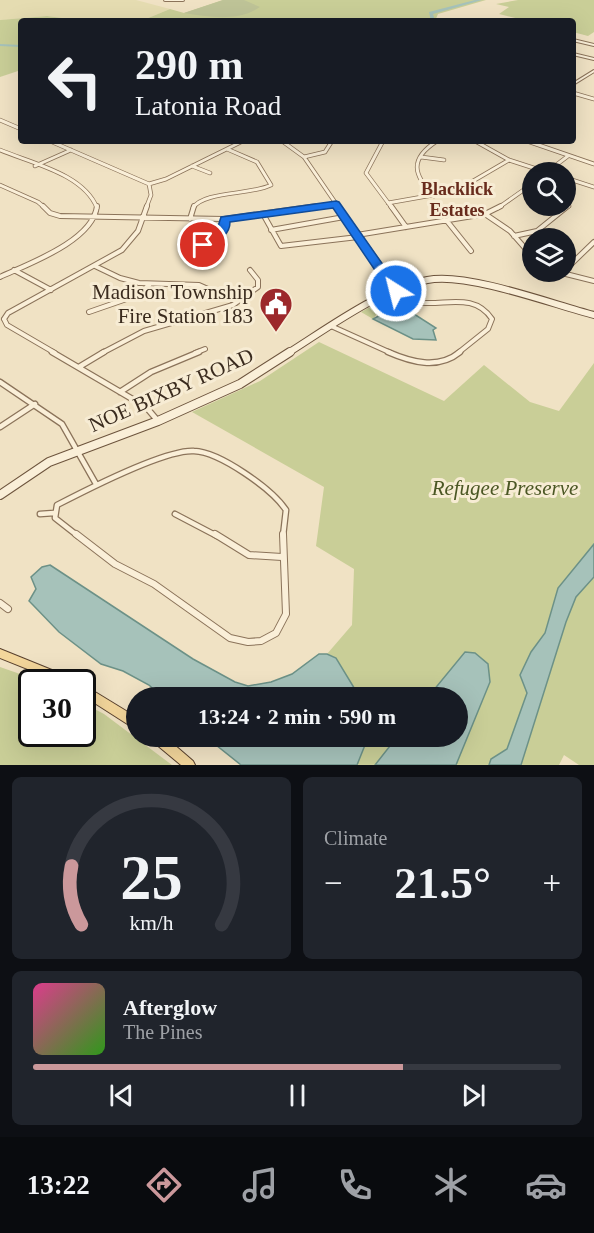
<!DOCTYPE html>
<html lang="en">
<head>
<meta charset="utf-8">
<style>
	:root { --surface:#171b24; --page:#20242c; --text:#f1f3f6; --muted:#9ea1a6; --line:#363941; --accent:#cb989b }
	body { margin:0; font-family:"Times New Roman",serif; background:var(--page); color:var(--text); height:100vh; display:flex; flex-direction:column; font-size:22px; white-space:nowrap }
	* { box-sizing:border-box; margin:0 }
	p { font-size:20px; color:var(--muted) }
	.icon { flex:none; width:33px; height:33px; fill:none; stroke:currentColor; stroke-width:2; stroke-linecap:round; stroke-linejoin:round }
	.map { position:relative; height:765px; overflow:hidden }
	.drawer { display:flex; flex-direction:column; gap:12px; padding:12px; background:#0d0f14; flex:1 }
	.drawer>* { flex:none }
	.top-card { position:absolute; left:18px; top:18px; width:558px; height:126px; border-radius:6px; box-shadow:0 6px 24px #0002; background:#171b24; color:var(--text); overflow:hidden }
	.fabs { position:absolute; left:522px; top:162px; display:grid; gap:12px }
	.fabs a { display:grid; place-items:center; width:54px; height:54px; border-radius:50%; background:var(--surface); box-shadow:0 6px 24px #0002; font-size:30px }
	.speed { position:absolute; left:18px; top:669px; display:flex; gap:12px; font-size:30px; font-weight:700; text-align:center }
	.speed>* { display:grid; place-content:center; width:78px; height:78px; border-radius:50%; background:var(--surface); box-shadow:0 6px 24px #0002; line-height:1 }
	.speed .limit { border:3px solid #111; border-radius:9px; background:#fff; color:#111 }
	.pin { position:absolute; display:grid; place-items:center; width:51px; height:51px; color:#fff; margin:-26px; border:3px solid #fff; border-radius:50%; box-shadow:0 2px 6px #0007 }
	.me { position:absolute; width:66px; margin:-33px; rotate:324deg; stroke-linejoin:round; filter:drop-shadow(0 0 4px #0008) }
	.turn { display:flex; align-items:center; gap:21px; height:126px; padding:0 18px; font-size:27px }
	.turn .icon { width:78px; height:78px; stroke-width:2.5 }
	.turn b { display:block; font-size:42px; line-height:51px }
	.big { font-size:45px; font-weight:800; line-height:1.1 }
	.drawer .widget { flex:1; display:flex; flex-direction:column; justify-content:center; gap:9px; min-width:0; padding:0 21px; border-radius:9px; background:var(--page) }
	.drawer .dial { align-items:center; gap:0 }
	.dial svg { height:156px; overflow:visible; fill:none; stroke:var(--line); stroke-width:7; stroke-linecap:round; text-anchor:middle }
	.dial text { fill:var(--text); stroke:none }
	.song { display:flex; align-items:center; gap:18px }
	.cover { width:72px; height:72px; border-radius:9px; background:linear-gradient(135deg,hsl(330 70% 55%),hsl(110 70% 35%)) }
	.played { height:6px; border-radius:3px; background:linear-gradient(90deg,var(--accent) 70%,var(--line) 70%) }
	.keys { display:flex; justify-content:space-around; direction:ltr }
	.heat { display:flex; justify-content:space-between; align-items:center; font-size:33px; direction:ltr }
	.drawer .tiles { flex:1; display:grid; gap:12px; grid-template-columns:1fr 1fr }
	.widget:last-child { grid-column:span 2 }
	.trip { position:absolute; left:126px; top:687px; width:342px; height:60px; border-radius:30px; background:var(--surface); box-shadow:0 6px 24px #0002; font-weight:800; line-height:60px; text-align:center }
	.menu { display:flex; height:96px; justify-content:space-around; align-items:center; background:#090b0e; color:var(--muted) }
	.menu .icon { width:42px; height:42px }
	.menu .selected { color:var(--accent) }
	.menu b { font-size:27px; color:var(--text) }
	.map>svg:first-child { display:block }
	.farmland { fill:#e5dcb1 }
	.green { fill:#c9ce97 }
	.cemetery { fill:#bec397 }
	.water { fill:#a6c2ba; stroke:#6c9187; stroke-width:1.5 }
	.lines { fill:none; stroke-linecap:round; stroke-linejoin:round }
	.river { fill:#a6c2ba; fill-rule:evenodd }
	.street-far4-casing { stroke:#8b735a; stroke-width:4 }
	.street-far3-casing { stroke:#8b735a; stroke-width:4.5 }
	.street-far2-casing { stroke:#8b735a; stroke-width:6 }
	.street-far1-casing { stroke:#8b735a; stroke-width:7 }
	.street-casing { stroke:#8b735a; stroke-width:8 }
	.secondary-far1-casing { stroke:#6d543d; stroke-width:8 }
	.secondary-casing { stroke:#6d543d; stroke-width:10 }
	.primary-casing { stroke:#59412e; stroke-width:2 }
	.street-far4 { stroke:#faefd8; stroke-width:2 }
	.street-far3 { stroke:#faefd8; stroke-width:3 }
	.street-far2 { stroke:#faefd8; stroke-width:4 }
	.street-far1 { stroke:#faefd8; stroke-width:4.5 }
	.street { stroke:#faefd8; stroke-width:6 }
	.secondary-far1 { stroke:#faefd8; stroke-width:6 }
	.secondary { stroke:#faefd8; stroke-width:8 }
	.primary { fill:#f3d69b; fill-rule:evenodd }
	.route { fill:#1a73e8; stroke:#114b97; stroke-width:1.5 }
	.labels { text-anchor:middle; stroke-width:6; stroke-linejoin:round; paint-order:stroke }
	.far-neighbourhood-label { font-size:18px; font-weight:bold; fill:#682b1c; stroke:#f7ecd4 }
	.poi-label { font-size:21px; fill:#3a2b1e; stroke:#f7ecd4; text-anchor:end }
	.street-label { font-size:21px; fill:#3a2b1e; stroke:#f7ecd4 }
	.park-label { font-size:21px; font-style:italic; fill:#4b5724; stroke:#f7ecd4 }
</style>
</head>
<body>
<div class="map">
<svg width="594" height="765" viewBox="0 0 594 765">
	<rect width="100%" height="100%" fill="#f0e2c4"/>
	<path class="farmland" d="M0,0H136L170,9L141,21H85L47,16L0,20Z"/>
	<path class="green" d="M223,0H486L438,14L435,21H141L170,9L184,13Z
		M518,0H594V32L588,36L573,32V21H528L499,14L509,7L496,4Z
		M47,16L85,21H21V70L0,77V20Z
		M392,295L409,303V309L403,307L376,315L373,319L361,312Z
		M319,342L444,401L484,365L530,402L559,411L594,363V552L550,617L545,633L531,652L533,683L503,765H357L365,745L362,737L458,736V698L356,697V691L336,658L327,654L352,625L354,569L316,546L324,487L192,412L260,381Z
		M594,577V765H579L564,755L559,765H521L566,622L576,597Z
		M0,667L43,682H32V734H82L83,703L104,714L172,765H0Z"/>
	<path class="cemetery" d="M223,0H244L260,7C238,22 209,17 184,13Z"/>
	<path class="water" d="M403,307L436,328L433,330L436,340L413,339L373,319L390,310Z
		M594,544V577L576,597L566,622L521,765H489L491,759L507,749L527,693L520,675L531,652L545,633L558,588Z
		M50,565L193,659L235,682L248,686L271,682L292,674L319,654H327L336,658L356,691V697H162L149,685L123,671L101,664L59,632L33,605L29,601L36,589L31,577L42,567Z
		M465,652L475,653L488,664L490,682L456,765H375L397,737L458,736V698L428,697Z
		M206,737H362L365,745L357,765H241Z"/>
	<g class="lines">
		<path class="river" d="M475,0H482L433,14L435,21H431L429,12Z
			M0,44L21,45V47L0,46Z"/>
		<g class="street-far4-casing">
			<path id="street-far4" d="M165,0H183
				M573,40L594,45
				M573,54L594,59
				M573,84L594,71"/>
		</g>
		<g class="street-far3-casing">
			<path id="street-far3" d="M573,93L594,99
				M0,120L21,129
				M50,141L149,184L151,195L146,208
				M282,141L304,157L339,208
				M383,141L366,173L392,208
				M475,141L509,160L546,172
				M527,141L594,164
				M0,150C31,163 84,174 97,208
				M304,157L325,152L332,141
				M421,157L444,160
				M35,166L71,150
				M192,166L210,173
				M547,172L568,156
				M566,178L594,187
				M149,184L166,179L243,141
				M0,185L38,202L45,208
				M434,196C413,175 409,159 437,141
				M388,203L456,191L509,160
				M193,208C203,191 252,195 271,185L257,162L227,149
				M306,208L335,204
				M498,208L532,184
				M566,208L569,206"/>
		</g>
		<g class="street-far2-casing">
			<path id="street-far2" d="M43,206L50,213L60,216L224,219L317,206
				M338,206L403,297C432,314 470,286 492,319L488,329L458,353
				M391,206L406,227
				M263,214L281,246L358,237
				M485,214L510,231L532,256
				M190,219L194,206
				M447,221L471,251
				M271,230L344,217
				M357,235L485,214L501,206
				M514,236L537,231L568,206
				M185,247C204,245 224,241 224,219
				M95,266L120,278L139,283L199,285L237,302
				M566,269L594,242
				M14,270L51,290
				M558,272L594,281
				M0,277C28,264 93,241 97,206
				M89,312L138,295L150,284
				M4,319L8,313L122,250L138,231L147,206
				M4,319L7,325L55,353
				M331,326L391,353
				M102,353L144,331L233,305L258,287V280L250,270
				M195,353L205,349"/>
		</g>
		<g class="street-far1-casing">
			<path id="street-far1" d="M52,352L146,407L158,421
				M388,352C411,362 438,370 460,352
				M79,367L104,352
				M0,382L62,424L96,484
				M120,392L151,372L199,352
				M0,427L35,404
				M40,514L54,513
				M175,514L217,536
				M78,536L55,518L57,505C84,491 166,449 194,451C220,452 272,489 286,510L283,536"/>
		</g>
		<g class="street-casing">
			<path id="street" d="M76,534L115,564L154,584L230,638L248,642L261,641L276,633L286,614L283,534
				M215,534L249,555L282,557
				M0,603L8,609"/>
		</g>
		<g class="secondary-far1-casing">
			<path id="secondary-far1" d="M288,353C328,328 387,284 434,279C474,275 552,304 594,315"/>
		</g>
		<g class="secondary-casing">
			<path id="secondary" d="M0,495L49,462L158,421L240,384L290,352"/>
		</g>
		<g class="primary-casing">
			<path id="primary" d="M0,649L74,679L75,682H60L0,658Z
				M82,684L136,717V728L132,727L82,695Z
				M150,736H164L193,761L195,765H181L151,740Z"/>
		</g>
		<use href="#street-far4" class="street-far4"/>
		<use href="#street-far3" class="street-far3"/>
		<use href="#street-far2" class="street-far2"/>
		<use href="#street-far1" class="street-far1"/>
		<use href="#street" class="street"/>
		<use href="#secondary-far1" class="secondary-far1"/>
		<use href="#secondary" class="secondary"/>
		<use href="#primary" class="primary"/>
	</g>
	<path class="route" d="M336,201L339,202L400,289V294H391L333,208L230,222C230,236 217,241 207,247L197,245L216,233L221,217Z"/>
	<defs>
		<g id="civic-pin" transform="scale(1.725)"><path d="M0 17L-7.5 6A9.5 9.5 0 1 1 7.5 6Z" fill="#9c282b" stroke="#f7ecd4"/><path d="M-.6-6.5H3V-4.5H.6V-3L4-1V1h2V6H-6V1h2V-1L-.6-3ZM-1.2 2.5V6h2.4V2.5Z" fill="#fff"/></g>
	</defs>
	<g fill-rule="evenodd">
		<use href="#civic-pin" x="276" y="304"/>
	</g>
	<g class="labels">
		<g class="far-neighbourhood-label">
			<text x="457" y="195">Blacklick<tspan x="457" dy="21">Estates</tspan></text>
		</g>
		<g class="poi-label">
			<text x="253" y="299">Madison Township<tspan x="253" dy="24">Fire Station 183</tspan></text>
		</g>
		<g class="street-label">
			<text transform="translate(171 390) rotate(-24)" y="7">NOE BIXBY ROAD</text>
		</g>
		<g class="park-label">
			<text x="505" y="495">Refugee Preserve</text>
		</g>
	</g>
</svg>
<div class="fabs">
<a><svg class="icon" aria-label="search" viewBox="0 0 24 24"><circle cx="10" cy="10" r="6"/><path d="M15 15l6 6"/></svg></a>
<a><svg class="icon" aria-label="layers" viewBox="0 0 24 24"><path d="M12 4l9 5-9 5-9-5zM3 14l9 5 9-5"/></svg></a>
</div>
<div class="speed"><div class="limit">30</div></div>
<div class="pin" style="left:203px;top:245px;background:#d93025"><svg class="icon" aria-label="arrive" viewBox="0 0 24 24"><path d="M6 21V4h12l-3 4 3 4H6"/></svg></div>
<svg class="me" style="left:396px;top:291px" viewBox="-20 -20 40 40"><circle r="17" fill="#1a73e8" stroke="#fff" stroke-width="3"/><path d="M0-11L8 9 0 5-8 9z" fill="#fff"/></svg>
<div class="trip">13:24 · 2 min · 590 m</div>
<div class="top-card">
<div class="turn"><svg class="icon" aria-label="left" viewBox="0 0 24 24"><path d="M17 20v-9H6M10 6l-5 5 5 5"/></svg><div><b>290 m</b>Latonia Road</div></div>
</div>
</div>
<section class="drawer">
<div class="tiles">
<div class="widget dial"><svg viewBox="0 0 100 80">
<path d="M14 69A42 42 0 1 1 86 69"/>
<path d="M14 69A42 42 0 0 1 9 39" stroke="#cb989b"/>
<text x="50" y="56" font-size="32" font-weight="700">25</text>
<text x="50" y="72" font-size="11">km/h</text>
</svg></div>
<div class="widget"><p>Climate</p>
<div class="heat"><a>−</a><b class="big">21.5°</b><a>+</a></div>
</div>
<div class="widget">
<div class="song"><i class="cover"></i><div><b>Afterglow</b><p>The Pines</p></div></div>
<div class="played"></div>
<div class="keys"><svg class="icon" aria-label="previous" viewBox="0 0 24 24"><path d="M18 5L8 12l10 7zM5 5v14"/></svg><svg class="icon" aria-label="pause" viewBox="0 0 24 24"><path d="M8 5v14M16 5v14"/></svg><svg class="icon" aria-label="next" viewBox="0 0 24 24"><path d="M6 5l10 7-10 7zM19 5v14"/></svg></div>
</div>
</div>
</section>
<nav class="menu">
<b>13:22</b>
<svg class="icon selected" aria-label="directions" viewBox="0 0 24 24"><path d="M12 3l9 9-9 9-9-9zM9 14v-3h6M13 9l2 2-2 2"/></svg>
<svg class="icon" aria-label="music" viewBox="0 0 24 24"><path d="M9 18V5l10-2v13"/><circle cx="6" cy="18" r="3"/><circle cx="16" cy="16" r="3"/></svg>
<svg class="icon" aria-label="phone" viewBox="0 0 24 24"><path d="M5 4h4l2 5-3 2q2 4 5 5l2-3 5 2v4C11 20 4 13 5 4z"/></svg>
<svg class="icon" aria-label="climate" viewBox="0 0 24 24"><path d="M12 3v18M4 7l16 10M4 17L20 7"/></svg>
<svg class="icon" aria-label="car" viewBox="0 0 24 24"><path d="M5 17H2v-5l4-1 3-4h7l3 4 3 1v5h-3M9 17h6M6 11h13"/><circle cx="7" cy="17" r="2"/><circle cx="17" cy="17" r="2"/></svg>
</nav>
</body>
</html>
